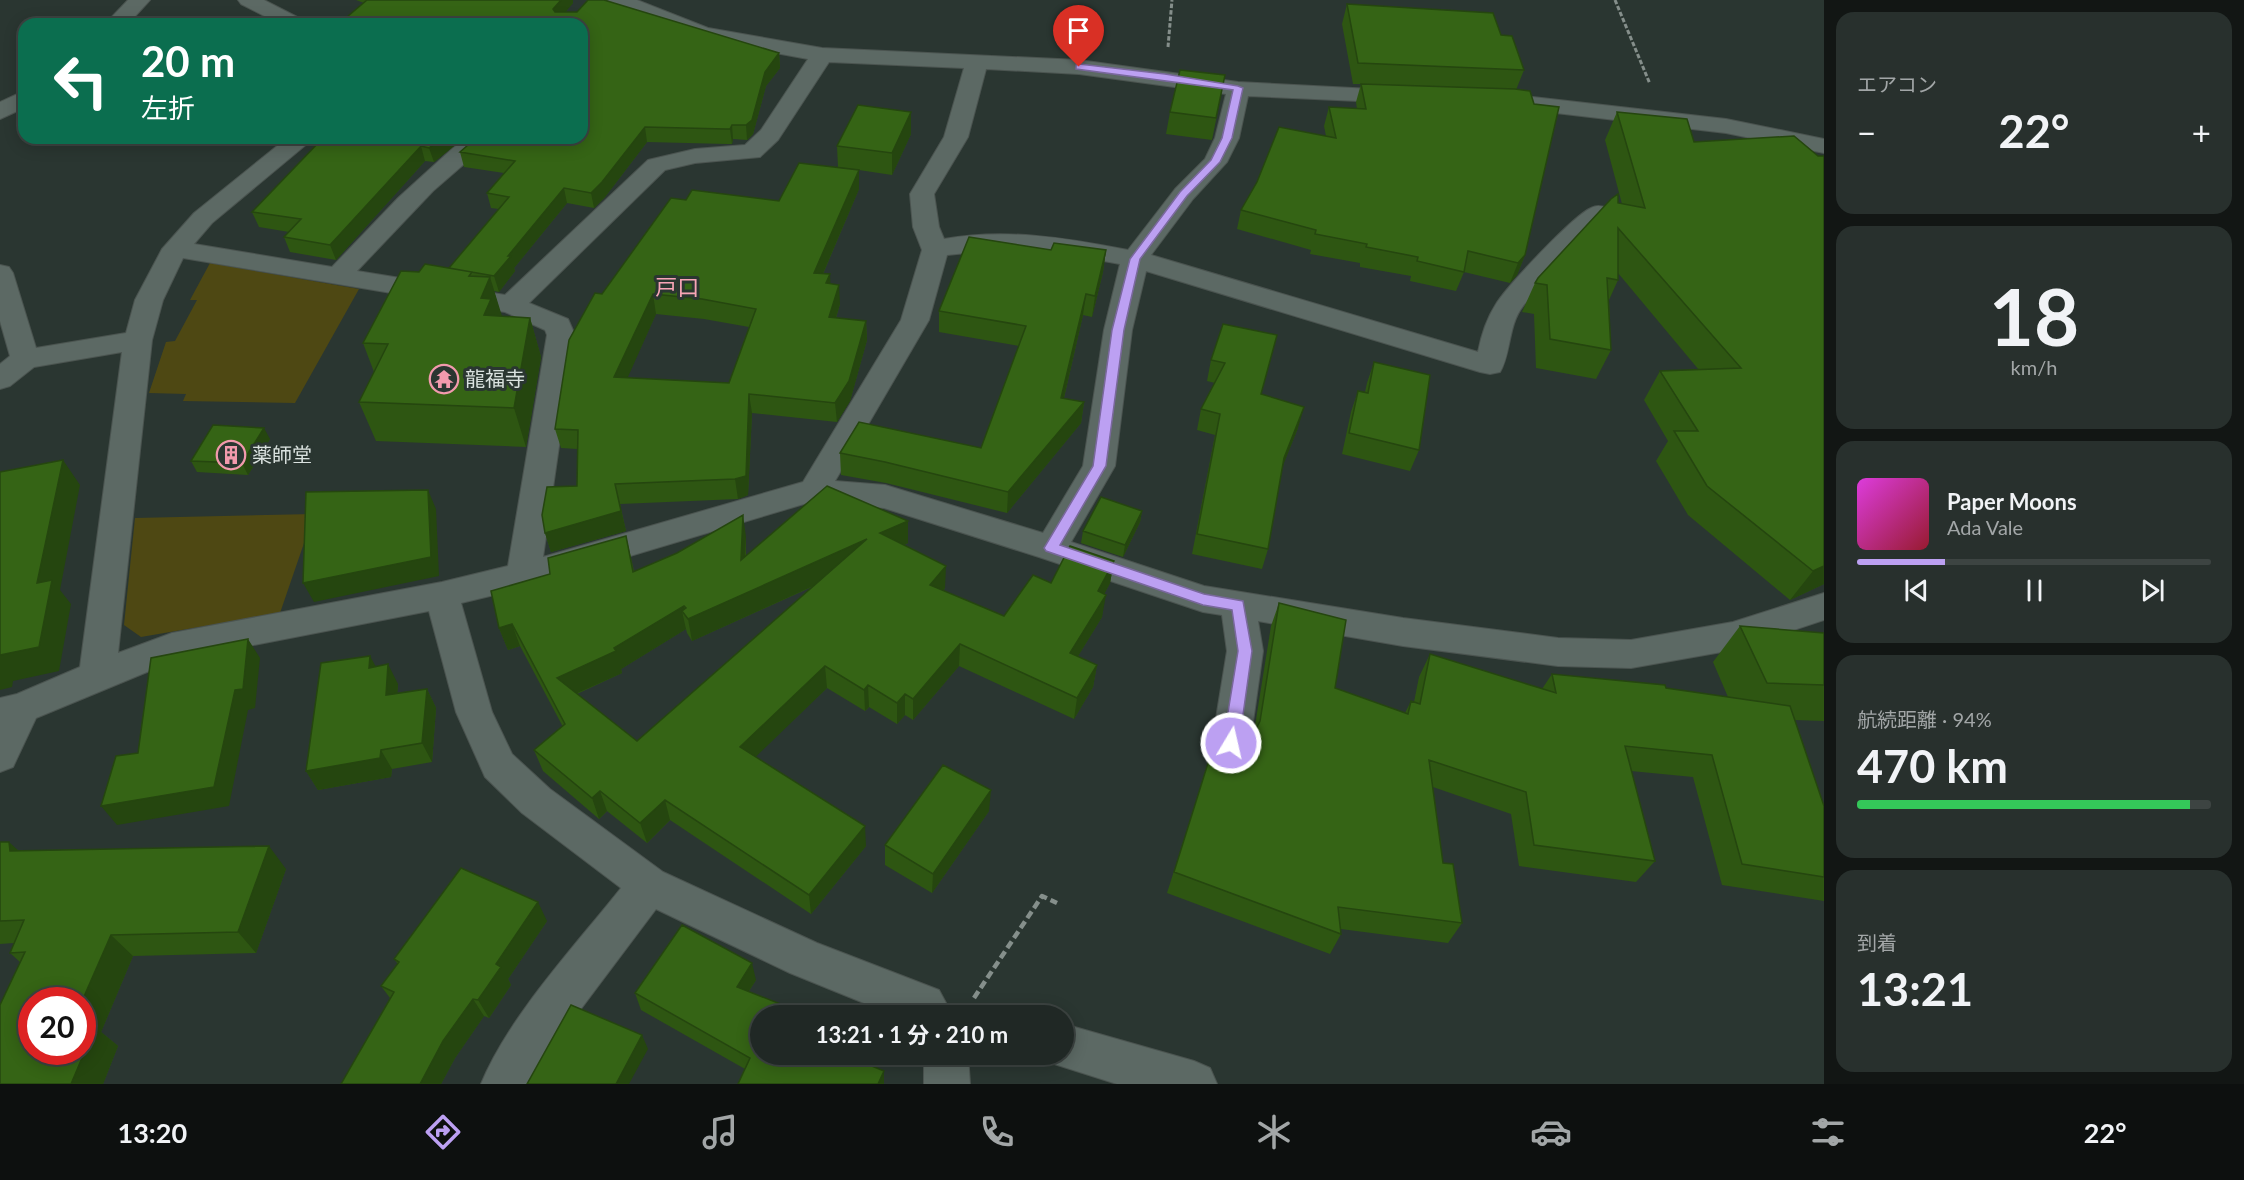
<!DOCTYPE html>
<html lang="ja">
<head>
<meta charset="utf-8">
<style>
	:root { --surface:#202825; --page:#28302d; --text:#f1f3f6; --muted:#a2a6a7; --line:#3d4442; --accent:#bca0f2 }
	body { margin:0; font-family:Lato,"Noto Sans JP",sans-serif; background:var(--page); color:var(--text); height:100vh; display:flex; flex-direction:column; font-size:22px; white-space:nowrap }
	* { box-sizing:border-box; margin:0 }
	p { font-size:20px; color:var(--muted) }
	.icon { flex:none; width:33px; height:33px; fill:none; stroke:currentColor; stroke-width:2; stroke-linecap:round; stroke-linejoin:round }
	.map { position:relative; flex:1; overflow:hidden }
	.sheet { display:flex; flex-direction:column; gap:12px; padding:12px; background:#121614; width:420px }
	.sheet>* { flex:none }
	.top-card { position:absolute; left:18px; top:18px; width:570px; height:126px; border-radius:18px; box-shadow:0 3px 15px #0003,0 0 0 2px var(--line); background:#0b6e4f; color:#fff; overflow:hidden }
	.speed { position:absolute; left:18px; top:987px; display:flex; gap:12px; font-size:30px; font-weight:700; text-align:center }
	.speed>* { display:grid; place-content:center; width:78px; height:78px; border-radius:50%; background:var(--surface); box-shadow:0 3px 15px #0003,0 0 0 2px var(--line); line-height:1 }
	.speed .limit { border:9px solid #d22; background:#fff; color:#111 }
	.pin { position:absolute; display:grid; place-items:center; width:51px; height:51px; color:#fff; margin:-62px -26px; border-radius:50% 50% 50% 0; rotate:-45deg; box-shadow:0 0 6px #0007 }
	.pin .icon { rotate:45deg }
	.me { position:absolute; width:66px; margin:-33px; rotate:9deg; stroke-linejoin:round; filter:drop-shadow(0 0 4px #0008) }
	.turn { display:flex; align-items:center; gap:21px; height:126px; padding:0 24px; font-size:27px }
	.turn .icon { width:78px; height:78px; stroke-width:2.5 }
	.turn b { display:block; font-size:42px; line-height:51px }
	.big { font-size:45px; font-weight:700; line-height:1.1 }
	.sheet .widget { flex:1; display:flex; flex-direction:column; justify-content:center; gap:9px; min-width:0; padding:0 21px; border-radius:18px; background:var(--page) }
	.sheet .dial { align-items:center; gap:0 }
	.dial b { font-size:78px; line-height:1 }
	.song { display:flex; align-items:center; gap:18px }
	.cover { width:72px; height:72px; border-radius:9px; background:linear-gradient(135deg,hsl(300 70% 55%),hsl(350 70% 35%)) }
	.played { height:6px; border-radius:3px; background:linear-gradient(90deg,var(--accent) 25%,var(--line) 25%) }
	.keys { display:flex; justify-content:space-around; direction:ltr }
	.heat { display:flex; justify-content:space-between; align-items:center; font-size:33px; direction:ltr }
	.charge { height:9px; border-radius:4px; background:linear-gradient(90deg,#34c759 94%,var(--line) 0) }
	.trip { position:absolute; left:750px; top:1005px; width:324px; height:60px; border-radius:30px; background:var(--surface); box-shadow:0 3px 15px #0003,0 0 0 2px var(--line); font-weight:700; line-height:60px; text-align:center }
	.tabs { display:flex; height:96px; justify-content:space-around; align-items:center; background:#0d100f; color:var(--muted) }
	.tabs .icon { width:42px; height:42px }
	.tabs .current { color:var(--accent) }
	.tabs b { font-size:27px; color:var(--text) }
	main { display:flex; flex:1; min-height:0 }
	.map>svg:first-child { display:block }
	.green { fill:#4e4813 }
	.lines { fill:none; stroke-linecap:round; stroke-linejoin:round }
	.minor-casing { stroke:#4b5450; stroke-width:2 }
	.path-far1 { stroke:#858f8b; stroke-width:3; stroke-dasharray:4.5 2; stroke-linecap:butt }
	.path { stroke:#858f8b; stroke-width:4.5; stroke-dasharray:8 4; stroke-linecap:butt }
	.minor { fill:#5c6964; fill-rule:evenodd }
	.wall { fill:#2e5612; fill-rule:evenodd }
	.shaded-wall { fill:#25460f }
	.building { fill:#356415; stroke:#25460f; stroke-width:1.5; fill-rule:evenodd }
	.route { fill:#bca0f2; stroke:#7a689d; stroke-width:1.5 }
	.labels { text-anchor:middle; stroke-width:6; stroke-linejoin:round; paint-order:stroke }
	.poi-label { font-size:20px; fill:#dae2df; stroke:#2a3631; text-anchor:start }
	.quarter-label { font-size:22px; fill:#f8a5b6; stroke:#2a3631 }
</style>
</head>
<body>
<main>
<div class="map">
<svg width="1824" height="1084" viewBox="0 0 1824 1084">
	<rect width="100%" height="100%" fill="#2a3631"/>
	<path class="green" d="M210,263L359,289L295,403L183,401L186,394L149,393L166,342L175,341L197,300H190Z
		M314,514L280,613L141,637L124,625L135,518Z"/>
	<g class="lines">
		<g class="minor-casing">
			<path id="minor" d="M128,0H150L128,24H105Z
				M238,0H264L303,20L307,24H280L241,4Z
				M608,0H637L708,28L822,48L1079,60L1238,82L1411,91L1414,96L1411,101L1403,103L1248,96L1239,138L1227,162L1193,199L1151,255L1478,352C1481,336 1487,318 1496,304C1506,287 1574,215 1591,208C1597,205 1602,206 1609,208L1613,213C1607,221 1598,224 1591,230C1568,254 1544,280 1523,306C1508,325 1511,354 1500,372L1490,374L1480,372L1146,271L1132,330L1115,466L1071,542L1204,586L1403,618L1558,638L1631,640L1733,622L1824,593V620L1733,650L1631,668L1558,666L1403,646L1258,621L1263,651L1250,743L1244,754L1231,759L1218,754L1212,743L1227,651L1222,615L1203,612L1039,557L884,508L814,501L523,588L461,603L492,712L512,754L550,789L663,872L817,943L939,990L953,1016H896L790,973L656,909L553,1046L530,1084H481C509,1016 575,946 621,888L522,813L485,777L456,712L429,611L176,660L36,718L13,767L0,772V698L17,694L80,667L122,352L34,367L10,386L0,389V364L10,356L0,321V265L9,267L13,273L36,348L126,333L135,300L162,249L194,213L287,138H314L212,223L194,244L332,267L398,198L453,148L467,138H494L433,191L357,271L505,295L648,160L695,149L745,145L761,130L808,59L695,38L611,4ZM829,62L964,68L944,137L910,194L913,227L922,250L901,320L803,482L543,557L575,335L568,319L529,303L665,170L695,163L760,157L778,140ZM986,69L1079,74L1226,94L1215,138L1205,159L1175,189L1128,250C1067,238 1006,228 944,239L939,227L934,194L968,137ZM1006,249L1066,254L1120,264L1104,330L1083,466L1043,533L885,485L835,481L929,320L947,255ZM183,258L505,312L545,330L547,335L508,566L442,582L172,633L118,653L152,340L163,300Z
				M24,91V108L0,119V102Z
				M1488,92L1726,119L1824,139V153L1726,133L1480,104L1477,99L1480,94Z
				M1064,1024L1194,1061L1210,1068L1217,1084H1117L1048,1062L1045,1054H1064Z
				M924,1054H968L970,1084H924Z"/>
		</g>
		<path class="path-far1" d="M1615,0L1650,84
			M1168,47L1172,0"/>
		<path class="path" d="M974,998L1042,896L1057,903"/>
		<use href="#minor" class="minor"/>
	</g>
	<path class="wall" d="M356,0H573V3L565,12L779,53L780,68L766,86L753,134L747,140L733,139L732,144H727L647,142L605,197L594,208L567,203L514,268L515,271L499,292L494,291L501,316L530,318L541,357L526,447L376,441L359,402L374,372L363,343L419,272L449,268L499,209L491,208L487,193L504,173L464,167L460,152L582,138V24H349L347,17L364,3Z
		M1347,4L1501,35L1524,70L1516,90L1525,255L1517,275L1510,283L1464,272L1456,291L1410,281L1411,276L1360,267V263L1310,254L1311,250L1237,229L1241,210L1326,136L1324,126L1329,107L1357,109L1356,102L1361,84H1353L1342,24Z
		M1225,75L1212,140L1166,134L1170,112Z
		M911,112V134L892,175L859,170V189L823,274H830V284L840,304L836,318L866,321L867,340L850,401L837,422L752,413L748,495L738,499L620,504L626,531L551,552L545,533L577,486V449L561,448L555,429L602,294L686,200L779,201L857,170L838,167L837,146ZM656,314L704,319L749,327L729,383L627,378Z
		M1617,112L1694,142L1818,156H1824V584L1790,600L1688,515L1656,461L1668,441L1644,400L1660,371L1699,370L1618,273V280L1609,300L1611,350L1596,379L1536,368L1534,314L1522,312L1535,283L1618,203L1622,204L1605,140Z
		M323,138H464L434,162L425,161L336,260L290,252L284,237L289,232L259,227L252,212Z
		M1051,250H1106L1103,272L1092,317L1083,315L1064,398L1084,402L1081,423L1007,513L886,483L841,475L840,453L981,448L1019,346L939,332V311Z
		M1223,324L1261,394L1298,428L1282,467L1268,549L1262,569L1192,554L1215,435L1197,430L1201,409L1215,383L1207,381L1211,360Z
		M1374,362L1419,450L1410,471L1342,454L1351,412L1358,391L1365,392L1367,383Z
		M270,439L248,475L197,472L191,461Z
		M1142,511L1140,522L1123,557L1081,543L1083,531Z
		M908,521V543L904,545L945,588L943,591L1004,616L1051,583L1114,561L1110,583L1104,594L1102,617L1078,656L1097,665L1093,687L1074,719L959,666L913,720L905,715L897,724L869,707L865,711L827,688L755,757L866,846L811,914L670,820L647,843L607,811L599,819L543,771L534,750L563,727L520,646L508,650L499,628L550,574L626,536L634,571L746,537V556ZM814,586L637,741L577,694L622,673L621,669L686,629L687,633L692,641Z
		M1279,603L1335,688L1405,713L1411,701L1414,702L1419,677L1430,654L1542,689L1552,674L1666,688L1728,697L1713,662L1740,626L1824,633V721L1795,720L1824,806V901L1722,885L1693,777L1631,771L1655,861L1636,882L1519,866L1511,814L1433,787L1443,863L1462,923L1448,943L1341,929V934L1330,954L1167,893L1219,728L1224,734L1238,739H1251L1254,732L1271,626Z
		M376,666L398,684L397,693L427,689L436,708L432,762L392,769L391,777L318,790L306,771Z
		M989,811L932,893L885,865V845Z
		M0,842L18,850L286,869L256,953L133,956L101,1032L118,1046L103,1084H0L20,962L10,953L14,943L0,944Z
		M547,921L508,979L511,985L489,1018L484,1016L455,1058L441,1084H341L390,998L381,986L398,964L394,959Z
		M756,980L749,991L760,1054H872L868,1065L745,1069L641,1010L635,993Z"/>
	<path class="shaded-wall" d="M561,0H573V3L556,23L553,9Z
		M779,53L780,68L766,86L753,134L747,140L746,125L765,72Z
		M911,112V134L892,175V153Z
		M732,125L733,139L732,144L730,129Z
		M645,127L647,142L605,197L594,208L591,193Z
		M441,138H464L434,162L429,148Z
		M421,146L425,161L336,260L330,245Z
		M859,170V189L815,292L814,273Z
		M564,188L567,203L514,268L515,271L499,292L494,276L508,256Z
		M1106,250L1103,272L1092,317L1095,296Z
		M1525,255L1517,275L1510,283L1518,263Z
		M830,274L831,294L826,283Z
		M490,277L502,316L484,315L481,298Z
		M839,285L840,304L830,337L829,317Z
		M653,294L656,314L619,397L614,377Z
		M1086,294L1083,315L1059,419L1061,398Z
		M530,318L541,357L526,447L514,408Z
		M866,321L867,340L850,401L837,422L835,403Z
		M749,394L752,413L748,495L738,499L735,479Z
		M1084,402L1081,423L1007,513L1008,492Z
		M1304,407L1298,428L1278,478L1284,458Z
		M264,428L270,439L248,475L242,463Z
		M63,460L80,485L60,590L71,604L59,671L13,681L12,687L0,690V655L37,583Z
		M615,484L626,531L551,552L545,533Z
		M428,490L436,509L439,576L314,602L303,583Z
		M1142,511L1140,522L1123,557L1125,545Z
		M743,515L746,537L744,583L741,560Z
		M908,521V543L881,555L880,533Z
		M867,539L868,561L692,641L688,619Z
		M1114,561L1110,583L1094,614L1098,591Z
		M946,566L945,588L930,607V585Z
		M1824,566V584L1790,600L1813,571Z
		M1106,595L1102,617L1067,674L1070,653Z
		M684,606L686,616L682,611L686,629L621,669L622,673L564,699L557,678L614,648Z
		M512,624L520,646L508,650L499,628Z
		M248,639L260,658L255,708L248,710L229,806L117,825L101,806L235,690Z
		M960,644L959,666L913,720V699Z
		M370,656L381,676L369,668Z
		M388,664L398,684L396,714L386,695Z
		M1097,665L1093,687L1074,719L1077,698Z
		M825,666L827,688L744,768L740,747Z
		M868,685L869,707L865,711L864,690Z
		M427,689L436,708L432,762L422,743Z
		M905,694V715L897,724V703Z
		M381,750L392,769L391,777L318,790L306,771Z
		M991,790L989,811L932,893L933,874Z
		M600,791L607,811L599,819L592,798Z
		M665,800L670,820L647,843L640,823Z
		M865,826L866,846L811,914L809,895Z
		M9,842L33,864L10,851Z
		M269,846L286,869L256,953L238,932Z
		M538,902L547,921L508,979L511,985L489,1018L478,1000L496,964Z
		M111,935L133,956L101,1032L118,1046L103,1084H71L82,1038V1001Z
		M752,963L756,980L741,1003L737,987Z
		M473,999L484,1016L455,1058L441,1084H420L443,1041Z
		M642,1035L648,1049L629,1084H616Z
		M865,1054H872L863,1078L862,1062Z
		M884,1071V1084H878Z"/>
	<path class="building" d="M367,0H561L553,9L555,12H577L588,0H604L779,53L765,72L752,120L746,125H732L730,129H725L645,127L602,182L591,193L564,188L508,256H511L494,276L449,268L509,197L487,193L515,161L460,152L476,138H582V24H398L347,17Z
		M1347,4L1493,13L1501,35L1512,36L1524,70L1358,63Z
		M1180,70L1225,75L1216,118L1170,112Z
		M1361,84L1515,89L1530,91L1534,104L1559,107L1525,255L1518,263L1468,251L1464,272L1417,261L1418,257L1366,247L1367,244L1315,234L1316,230L1241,210L1257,182L1279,127L1336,138L1329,107L1366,109Z
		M858,105L911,112L892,153L837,146Z
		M1617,112L1687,119L1694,142L1794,136L1818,156H1824V566L1813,571L1707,486L1674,431H1698L1660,371L1741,368L1618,228V280L1607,278L1611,350L1550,339L1547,285L1535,283L1538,278L1611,199L1618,194V203L1645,208Z
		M323,138H441L429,148L421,146L330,245L284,237L301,219L252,212Z
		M799,163L859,170L814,273L830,274L826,283L839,285L829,317L866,321L849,381L835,403L749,394L746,476L735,479L615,484L621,511L545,533L542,515L547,487L577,486L578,430L555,429L569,340L595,293L602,294L671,198L686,200L692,190L779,201ZM653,294L702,299L756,309L729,383L614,377Z
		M969,237L1051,250L1054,243L1106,250L1095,296L1086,294L1061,398L1084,402L1008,492L885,462L840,453L859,422L981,448L1026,326L939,311Z
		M425,264L472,272L469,276L490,277L481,298L491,299L484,315L530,318L514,408L359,402L388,344L363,343L401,271L419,272Z
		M1223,324L1277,335L1261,394L1304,407L1284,458L1268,549L1197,534L1220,414L1201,409L1225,363L1211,360Z
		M1374,362L1430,375L1419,450L1349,433L1358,391L1368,393Z
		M213,425L264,428L242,463L191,461Z
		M63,460L37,583L52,580L39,647L0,655V472Z
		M827,486L908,521L880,533L946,566L930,585L1004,616L1033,575L1051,583L1070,546L1114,561L1098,591L1106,595L1070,653L1097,665L1077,698L960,644L913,699L905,694L897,703L868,685L864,690L825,666L740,747L865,826L809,895L665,800L640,823L600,791L592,798L534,750L565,724L512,624L499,628L491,591L550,574L548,558L626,536L633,572L677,553L743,515L741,560ZM867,539L637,741L557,678L616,651L614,648L684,606L686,608L682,611L688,619Z
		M428,490L431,557L303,583L306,492Z
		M1101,497L1142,511L1125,545L1083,531Z
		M1279,603L1346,620L1335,688L1408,714L1411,701L1420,704L1430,654L1556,693L1552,674L1665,685L1666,688L1790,706L1824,806V877L1742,864L1712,755L1625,746L1655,861L1534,845L1526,792L1429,760L1443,863L1453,864L1462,923L1338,907L1341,934L1174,872L1219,728L1224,734L1238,739L1245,737L1251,739L1260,721Z
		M1740,626L1824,633V685L1767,683Z
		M248,639L243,689L235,690L214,787L101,806L116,756L138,753L151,658Z
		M370,656L369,668L388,664L386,695L427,689L422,743L381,750L380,758L306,771L321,663Z
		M943,765L991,790L933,874L885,845Z
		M0,842H9L10,851L269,846L238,932L111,935L82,1001L32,1000V1052H82V1028L95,1027L71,1084H0V1005L25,952L10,953L24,920L0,921Z
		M461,868L538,902L496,964L501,967L478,1000L473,999L443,1041L420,1084H341L394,992L381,986L399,962L394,959Z
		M682,925L752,963L737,987L811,1016H760V1054H865L862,1062L884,1071L878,1084H738L750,1058L635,993Z
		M571,1005L642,1035L616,1084H527Z"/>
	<path class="route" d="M1079,64L1165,74L1238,86L1243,88L1232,138L1220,162L1187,196L1140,259L1124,330L1106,466L1060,545L1204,594L1243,601L1252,651L1239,743L1237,748L1231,750L1226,748L1223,743L1238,651L1232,610L1203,605L1046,551L1044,548L1093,466L1112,330L1130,259L1180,192L1211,160L1222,138L1233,90L1076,69V65Z"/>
	<defs>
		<g id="temple-ring" transform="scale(1.5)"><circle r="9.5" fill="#2a3631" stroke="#f29aad" stroke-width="1.5"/><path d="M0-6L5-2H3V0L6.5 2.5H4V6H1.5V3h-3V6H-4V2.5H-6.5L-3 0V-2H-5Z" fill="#f29aad"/></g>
		<g id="building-ring" transform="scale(1.5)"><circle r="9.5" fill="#2a3631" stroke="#f29aad" stroke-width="1.5"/><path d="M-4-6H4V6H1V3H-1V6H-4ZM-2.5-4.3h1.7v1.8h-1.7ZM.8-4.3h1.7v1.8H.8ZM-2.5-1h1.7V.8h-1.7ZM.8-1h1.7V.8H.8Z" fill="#f29aad"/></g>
	</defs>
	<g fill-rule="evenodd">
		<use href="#temple-ring" x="444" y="379"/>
		<use href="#building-ring" x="231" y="455"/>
	</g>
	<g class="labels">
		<g class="poi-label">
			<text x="465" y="386">龍福寺</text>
			<text x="252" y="462">薬師堂</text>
		</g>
		<g class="quarter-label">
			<text x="677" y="295">戸口</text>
		</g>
	</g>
</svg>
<div class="speed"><div class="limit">20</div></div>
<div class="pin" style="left:1079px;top:67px;background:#d93025"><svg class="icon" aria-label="arrive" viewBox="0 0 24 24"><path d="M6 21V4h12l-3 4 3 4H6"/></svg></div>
<svg class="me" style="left:1231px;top:743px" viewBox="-20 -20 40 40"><circle r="17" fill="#bca0f2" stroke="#fff" stroke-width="3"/><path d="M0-11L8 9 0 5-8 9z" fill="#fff"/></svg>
<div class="trip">13:21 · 1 分 · 210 m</div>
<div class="top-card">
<div class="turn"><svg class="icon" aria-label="left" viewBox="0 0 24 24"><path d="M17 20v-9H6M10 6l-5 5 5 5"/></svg><div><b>20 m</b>左折</div></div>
</div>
</div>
<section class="sheet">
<div class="widget"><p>エアコン</p>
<div class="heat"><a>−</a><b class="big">22°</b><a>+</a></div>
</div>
<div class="widget dial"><b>18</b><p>km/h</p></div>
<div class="widget">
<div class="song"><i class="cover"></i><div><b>Paper Moons</b><p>Ada Vale</p></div></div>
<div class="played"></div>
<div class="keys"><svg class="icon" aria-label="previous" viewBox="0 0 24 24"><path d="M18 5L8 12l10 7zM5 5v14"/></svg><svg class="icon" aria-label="pause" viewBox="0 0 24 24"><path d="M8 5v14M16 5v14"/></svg><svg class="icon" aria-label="next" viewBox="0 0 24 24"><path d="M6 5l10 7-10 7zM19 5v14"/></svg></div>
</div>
<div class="widget"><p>航続距離 · 94%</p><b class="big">470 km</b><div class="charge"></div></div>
<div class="widget"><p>到着</p><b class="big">13:21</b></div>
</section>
</main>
<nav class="tabs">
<b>13:20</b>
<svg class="icon current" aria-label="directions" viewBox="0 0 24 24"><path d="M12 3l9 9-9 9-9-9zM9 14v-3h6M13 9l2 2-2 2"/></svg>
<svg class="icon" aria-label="music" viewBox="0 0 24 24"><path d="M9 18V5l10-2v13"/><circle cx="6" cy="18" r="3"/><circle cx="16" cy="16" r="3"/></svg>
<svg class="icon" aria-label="phone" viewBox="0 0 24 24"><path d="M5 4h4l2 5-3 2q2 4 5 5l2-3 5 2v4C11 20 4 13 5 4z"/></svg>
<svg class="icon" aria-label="climate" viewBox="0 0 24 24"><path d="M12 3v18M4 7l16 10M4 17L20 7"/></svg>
<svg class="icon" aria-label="car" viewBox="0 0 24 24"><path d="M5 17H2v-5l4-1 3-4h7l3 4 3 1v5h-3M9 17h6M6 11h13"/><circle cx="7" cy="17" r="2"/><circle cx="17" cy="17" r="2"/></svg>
<svg class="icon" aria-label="filters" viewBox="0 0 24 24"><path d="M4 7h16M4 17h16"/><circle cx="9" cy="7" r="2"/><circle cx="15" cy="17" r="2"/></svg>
<b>22°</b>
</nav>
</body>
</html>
